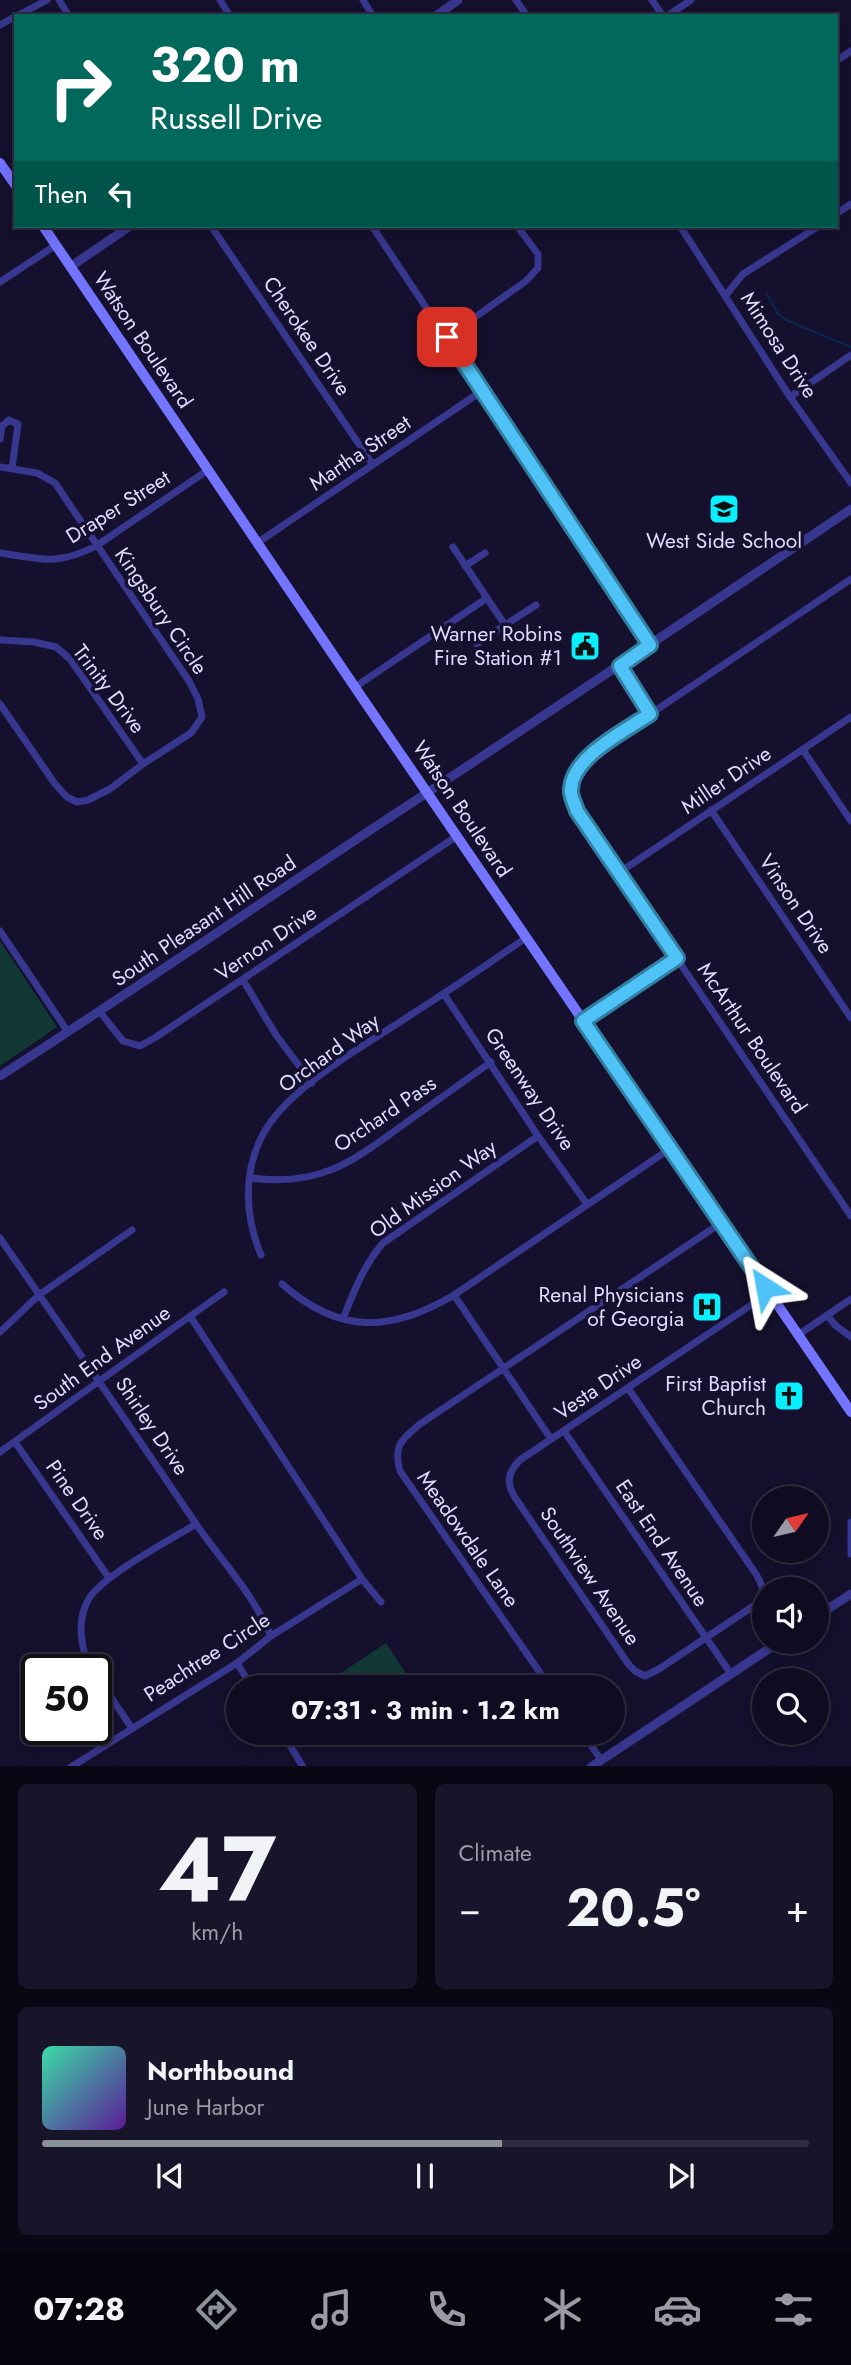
<!DOCTYPE html>
<html lang="en">
<head>
<meta charset="utf-8">
<style>
	:root { --surface:#0f0c22; --page:#18152a; --text:#f1f3f6; --muted:#9b9ba5; --line:#2f2c40; --accent:#8c9099 }
	body { margin:0; font-family:Jost,sans-serif; background:var(--page); color:var(--text); height:100vh; display:flex; flex-direction:column; font-size:26px; white-space:nowrap }
	* { box-sizing:border-box; margin:0 }
	p { font-size:23px; color:var(--muted) }
	.icon { flex:none; width:38px; height:38px; fill:none; stroke:currentColor; stroke-width:2; stroke-linecap:round; stroke-linejoin:round }
	.map { position:relative; height:1766px; overflow:hidden }
	.side { display:flex; flex-direction:column; gap:18px; padding:18px; background:#080713; flex:1 }
	.side>* { flex:none }
	.top-card { position:absolute; left:14px; top:14px; width:824px; height:214px; border-radius:0px; box-shadow:0 4px 18px #0003,0 0 0 2px var(--line); background:#00695c; color:#fff; overflow:hidden }
	.needle { width:46px; rotate:56deg }
	.tools { position:absolute; left:752px; top:1486px; display:grid; gap:14px }
	.tools a { display:grid; place-items:center; width:77px; height:77px; border-radius:50%; background:var(--surface); box-shadow:0 4px 18px #0003,0 0 0 2px var(--line); font-size:35px }
	.speed { position:absolute; left:21px; top:1654px; display:flex; gap:14px; font-size:35px; font-weight:700; text-align:center }
	.speed>* { display:grid; place-content:center; width:91px; height:91px; border-radius:50%; background:var(--surface); box-shadow:0 4px 18px #0003,0 0 0 2px var(--line); line-height:1 }
	.speed .limit { border:4px solid #111; border-radius:10px; background:#fff; color:#111 }
	.pin { position:absolute; display:grid; place-items:center; width:60px; height:60px; color:#fff; margin:-30px; border-radius:14px; box-shadow:0 4px 10px #0006 }
	.me { position:absolute; width:77px; margin:-38px; rotate:326deg; stroke-linejoin:round; filter:drop-shadow(0 0 5px #0008) }
	.turn { display:flex; align-items:center; gap:24px; height:147px; padding:0 21px; font-size:32px }
	.turn .icon { width:91px; height:91px; stroke-width:2.5 }
	.turn b { display:block; font-size:49px; line-height:60px }
	.then { display:flex; align-items:center; height:66px; padding:0 21px; background:#0003; gap:14px; font-size:26px }
	.big { font-size:52px; font-weight:700; line-height:1.1 }
	.side .tile { flex:1; display:flex; flex-direction:column; justify-content:center; gap:10px; min-width:0; padding:0 24px; border-radius:10px; background:var(--page) }
	.side .dial { align-items:center; gap:0 }
	.dial b { font-size:91px; line-height:1 }
	.song { display:flex; align-items:center; gap:21px }
	.cover { width:84px; height:84px; border-radius:10px; background:linear-gradient(135deg,hsl(160 70% 55%),hsl(270 70% 35%)) }
	.played { height:7px; border-radius:4px; background:linear-gradient(90deg,var(--accent) 60%,var(--line) 60%) }
	.keys { display:flex; justify-content:space-around; direction:ltr }
	.heat { display:flex; justify-content:space-between; align-items:center; font-size:38px; direction:ltr }
	.side .tiles { flex:1; display:grid; gap:18px; grid-template-columns:1fr 1fr }
	.tile:last-child { grid-column:span 2 }
	.trip { position:absolute; left:226px; top:1675px; width:399px; height:70px; border-radius:35px; background:var(--surface); box-shadow:0 4px 18px #0003,0 0 0 2px var(--line); font-weight:700; line-height:70px; text-align:center }
	.menu { display:flex; height:112px; justify-content:space-around; align-items:center; background:#06050e; color:var(--muted) }
	.menu .icon { width:49px; height:49px }
	.menu .selected { color:var(--accent) }
	.menu b { font-size:32px; color:var(--text) }
	.map>svg:first-child { display:block }
	.green { fill:#123835 }
	.lines { fill:none; stroke-linecap:round; stroke-linejoin:round }
	.stream { stroke:#092753; stroke-width:2 }
	.minor { stroke:#38378f; stroke-width:7 }
	.tertiary { stroke:#38378f; stroke-width:9 }
	.secondary { stroke:#7374ff; stroke-width:10 }
	.route-casing { stroke:#337fa1; stroke-width:18 }
	.route { stroke:#4fc3f7; stroke-width:12 }
	.labels { text-anchor:middle; stroke-width:7; stroke-linejoin:round; paint-order:stroke }
	.street-label { font-size:21px; fill:#dfdcff; stroke:#14102d }
	.poi-label { font-size:21px; fill:#dfdcff; stroke:#14102d; text-anchor:end }
</style>
</head>
<body>
<div class="map">
<svg width="851" height="1767" viewBox="0 0 851 1767">
	<rect width="100%" height="100%" fill="#14102d"/>
	<path class="green" d="M0,941L57,1027L0,1066Z
		M386,1643L415,1687H320Z"/>
	<g class="lines">
		<path class="stream" d="M767,294L778,314L786,320L851,347"/>
		<path class="minor" d="M59,0L69,16
			M220,0L230,16
			M363,0L373,16
			M516,0L527,16
			M652,0L663,16
			M17,16L47,0
			M667,16L691,0
			M0,25L16,16
			M836,61L851,51
			M836,214L851,204
			M211,226L373,465
			M372,226L650,645
			M680,226L790,397L851,483
			M0,282L56,245
			M726,295L743,274L819,226
			M447,337L526,281L538,268V254L517,226
			M790,397L851,355
			M0,439L2,426L9,420L18,424L12,468
			M0,467L37,473L55,483L189,681L198,699L202,717L191,733L143,764L110,789L88,800L77,802L67,797L55,784L0,704
			M257,543L482,391
			M0,553C41,559 57,566 96,546L208,470
			M465,566L485,553
			M851,579L591,754C572,775 568,783 577,811L851,1216
			M487,598L505,625L536,605
			M0,640L34,642L56,647L70,659L143,764
			M477,644L505,625
			M620,666L650,714
			M355,687L487,598L453,547
			M803,750L851,821
			M711,810L851,1018
			M620,872L851,717
			M0,931L68,1032
			M243,980L276,1035L312,1083
			M444,994L538,1136L587,1204
			M100,1012L123,1041L140,1046L156,1037L457,836
			M583,1021L677,958
			M251,1178C322,1187 353,1161 407,1122C435,1102 463,1082 491,1062
			M0,1238C65,1332 130,1426 194,1521C219,1558 253,1593 271,1636
			M261,1255C245,1217 243,1173 262,1136C287,1088 362,1047 406,1018C447,992 487,965 527,937
			M282,1284C339,1334 390,1333 454,1295L671,1148
			M454,1295L551,1439
			M827,1315L835,1325L851,1337
			M343,1319C354,1291 364,1265 383,1243L538,1136
			M0,1332L39,1295L132,1230
			M798,1335L851,1299
			M628,1388L756,1574C763,1586 767,1595 755,1605L659,1669L645,1676L635,1671L629,1665L516,1499C506,1484 507,1473 520,1460L769,1293
			M564,1431L731,1674
			M15,1442L109,1578
			M0,1452L224,1292
			M851,1522V1554
			M362,1579L381,1602
			M237,1663L252,1687
			M92,1670C80,1650 76,1618 90,1597C106,1574 170,1540 196,1524
			M96,1675L131,1727
			M550,1687L400,1471C393,1446 401,1440 420,1424L721,1223
			M282,1732L303,1767
			M582,1732L601,1760
			M71,1767L237,1663L271,1636L362,1579L190,1316"/>
		<path class="tertiary" d="M436,16L458,0
			M70,267L130,226
			M0,1076C126,995 250,910 375,827C535,722 693,616 851,509
			M817,1616L851,1594
			M591,1767L779,1642"/>
		<path class="secondary" d="M0,163L16,186
			M43,226L365,702L851,1412"/>
	</g>
	<g class="lines">
		<g class="route-casing">
			<path id="route" d="M447,337L650,645L620,666L650,714C625,731 572,757 571,789C570,796 575,804 577,811L677,958L583,1021L765,1287"/>
		</g>
		<use href="#route" class="route"/>
	</g>
	<defs>
		<g id="school-square" transform="scale(1.575)"><rect x="-9" y="-9" width="18" height="18" rx="4" fill="#08efff" stroke="#14102d"/><path d="M0-5L7-2L0 1L-7-2ZM-4 1L0 2.5L4 1V4Q0 6-4 4Z" fill="#111"/></g>
		<g id="civic-square" transform="scale(1.575)"><rect x="-9" y="-9" width="18" height="18" rx="4" fill="#08efff" stroke="#14102d"/><path d="M-.6-6.5H3V-4.5H.6V-3L4-1V1h2V6H-6V1h2V-1L-.6-3ZM-1.2 2.5V6h2.4V2.5Z" fill="#111"/></g>
		<g id="hospital-square" transform="scale(1.575)"><rect x="-9" y="-9" width="18" height="18" rx="4" fill="#08efff" stroke="#14102d"/><path d="M-5-5h3v3.5h4V-5h3V5h-3V1.5h-4V5h-3Z" fill="#111"/></g>
		<g id="church-square" transform="scale(1.575)"><rect x="-9" y="-9" width="18" height="18" rx="4" fill="#08efff" stroke="#14102d"/><path d="M-1.2-6h2.4v3.5h3.3v2.4h-3.3V6h-2.4V-.1h-3.3v-2.4h3.3Z" fill="#111"/></g>
	</defs>
	<g fill-rule="evenodd">
		<use href="#school-square" x="724" y="509"/>
		<use href="#civic-square" x="585" y="646"/>
		<use href="#hospital-square" x="707" y="1307"/>
		<use href="#church-square" x="789" y="1396"/>
	</g>
	<g class="labels">
		<g class="street-label">
			<text transform="translate(307 336) rotate(56)" y="7">Cherokee Drive</text>
			<text transform="translate(143 340) rotate(56)" y="7">Watson Boulevard</text>
			<text transform="translate(779 345) rotate(57)" y="7">Mimosa Drive</text>
			<text transform="translate(360 453) rotate(-34)" y="7">Martha Street</text>
			<text transform="translate(118 507) rotate(-32)" y="7">Draper Street</text>
			<text transform="translate(161 611) rotate(56)" y="7">Kingsbury Circle</text>
			<text transform="translate(109 689) rotate(53)" y="7">Trinity Drive</text>
			<text transform="translate(726 780) rotate(-34)" y="7">Miller Drive</text>
			<text transform="translate(462 809) rotate(56)" y="7">Watson Boulevard</text>
			<text transform="translate(796 904) rotate(56)" y="7">Vinson Drive</text>
			<text transform="translate(204 921) rotate(-34)" y="7">South Pleasant Hill Road</text>
			<text transform="translate(266 943) rotate(-34)" y="7">Vernon Drive</text>
			<text transform="translate(752 1038) rotate(56)" y="7">McArthur Boulevard</text>
			<text transform="translate(329 1053) rotate(-36)" y="7">Orchard Way</text>
			<text transform="translate(530 1089) rotate(56)" y="7">Greenway Drive</text>
			<text transform="translate(385 1114) rotate(-34)" y="7">Orchard Pass</text>
			<text transform="translate(433 1189) rotate(-36)" y="7">Old Mission Way</text>
			<text transform="translate(102 1358) rotate(-36)" y="7">South End Avenue</text>
			<text transform="translate(598 1387) rotate(-34)" y="7">Vesta Drive</text>
			<text transform="translate(152 1426) rotate(56)" y="7">Shirley Drive</text>
			<text transform="translate(77 1500) rotate(55)" y="7">Pine Drive</text>
			<text transform="translate(468 1539) rotate(55)" y="7">Meadowdale Lane</text>
			<text transform="translate(662 1543) rotate(56)" y="7">East End Avenue</text>
			<text transform="translate(590 1576) rotate(56)" y="7">Southview Avenue</text>
			<text transform="translate(207 1657) rotate(-33)" y="7">Peachtree Circle</text>
		</g>
		<g class="poi-label">
			<text x="724" y="548" text-anchor="middle">West Side School</text>
			<text x="562" y="641">Warner Robins<tspan x="562" dy="24">Fire Station #1</tspan></text>
			<text x="684" y="1302">Renal Physicians<tspan x="684" dy="24">of Georgia</tspan></text>
			<text x="766" y="1391">First Baptist<tspan x="766" dy="24">Church</tspan></text>
		</g>
	</g>
</svg>
<div class="tools">
<a><svg class="needle" viewBox="-14 -14 28 28"><path d="M0-13l5 13h-10z" fill="#e53935"/><path d="M0 13l5-13h-10z" fill="#9b9ba5"/></svg></a>
<a><svg class="icon" aria-label="sound" viewBox="0 0 24 24"><path d="M4 9h4l5-4v14l-5-4H4zM17 9q2 3 0 6"/></svg></a>
<a><svg class="icon" aria-label="search" viewBox="0 0 24 24"><circle cx="10" cy="10" r="6"/><path d="M15 15l6 6"/></svg></a>
</div>
<div class="speed"><div class="limit">50</div></div>
<div class="pin" style="left:447px;top:337px;background:#d93025"><svg class="icon" aria-label="arrive" viewBox="0 0 24 24"><path d="M6 21V4h12l-3 4 3 4H6"/></svg></div>
<svg class="me" style="left:765px;top:1287px" viewBox="-20 -20 40 40"><path d="M0-17L14 15 0 8-14 15z" fill="#4fc3f7" stroke="#fff" stroke-width="4"/></svg>
<div class="trip">07:31 · 3 min · 1.2 km</div>
<div class="top-card">
<div class="turn"><svg class="icon" aria-label="right" viewBox="0 0 24 24"><path d="M7 20v-9h11M14 6l5 5-5 5"/></svg><div><b>320 m</b>Russell Drive</div></div>
<div class="then">Then<svg class="icon" aria-label="left" viewBox="0 0 24 24"><path d="M17 20v-9H6M10 6l-5 5 5 5"/></svg></div>
</div>
</div>
<section class="side">
<div class="tiles">
<div class="tile dial"><b>47</b><p>km/h</p></div>
<div class="tile"><p>Climate</p>
<div class="heat"><a>−</a><b class="big">20.5°</b><a>+</a></div>
</div>
<div class="tile">
<div class="song"><i class="cover"></i><div><b>Northbound</b><p>June Harbor</p></div></div>
<div class="played"></div>
<div class="keys"><svg class="icon" aria-label="previous" viewBox="0 0 24 24"><path d="M18 5L8 12l10 7zM5 5v14"/></svg><svg class="icon" aria-label="pause" viewBox="0 0 24 24"><path d="M8 5v14M16 5v14"/></svg><svg class="icon" aria-label="next" viewBox="0 0 24 24"><path d="M6 5l10 7-10 7zM19 5v14"/></svg></div>
</div>
</div>
</section>
<nav class="menu">
<b>07:28</b>
<svg class="icon selected" aria-label="directions" viewBox="0 0 24 24"><path d="M12 3l9 9-9 9-9-9zM9 14v-3h6M13 9l2 2-2 2"/></svg>
<svg class="icon" aria-label="music" viewBox="0 0 24 24"><path d="M9 18V5l10-2v13"/><circle cx="6" cy="18" r="3"/><circle cx="16" cy="16" r="3"/></svg>
<svg class="icon" aria-label="phone" viewBox="0 0 24 24"><path d="M5 4h4l2 5-3 2q2 4 5 5l2-3 5 2v4C11 20 4 13 5 4z"/></svg>
<svg class="icon" aria-label="climate" viewBox="0 0 24 24"><path d="M12 3v18M4 7l16 10M4 17L20 7"/></svg>
<svg class="icon" aria-label="car" viewBox="0 0 24 24"><path d="M5 17H2v-5l4-1 3-4h7l3 4 3 1v5h-3M9 17h6M6 11h13"/><circle cx="7" cy="17" r="2"/><circle cx="17" cy="17" r="2"/></svg>
<svg class="icon" aria-label="filters" viewBox="0 0 24 24"><path d="M4 7h16M4 17h16"/><circle cx="9" cy="7" r="2"/><circle cx="15" cy="17" r="2"/></svg>
</nav>
</body>
</html>
